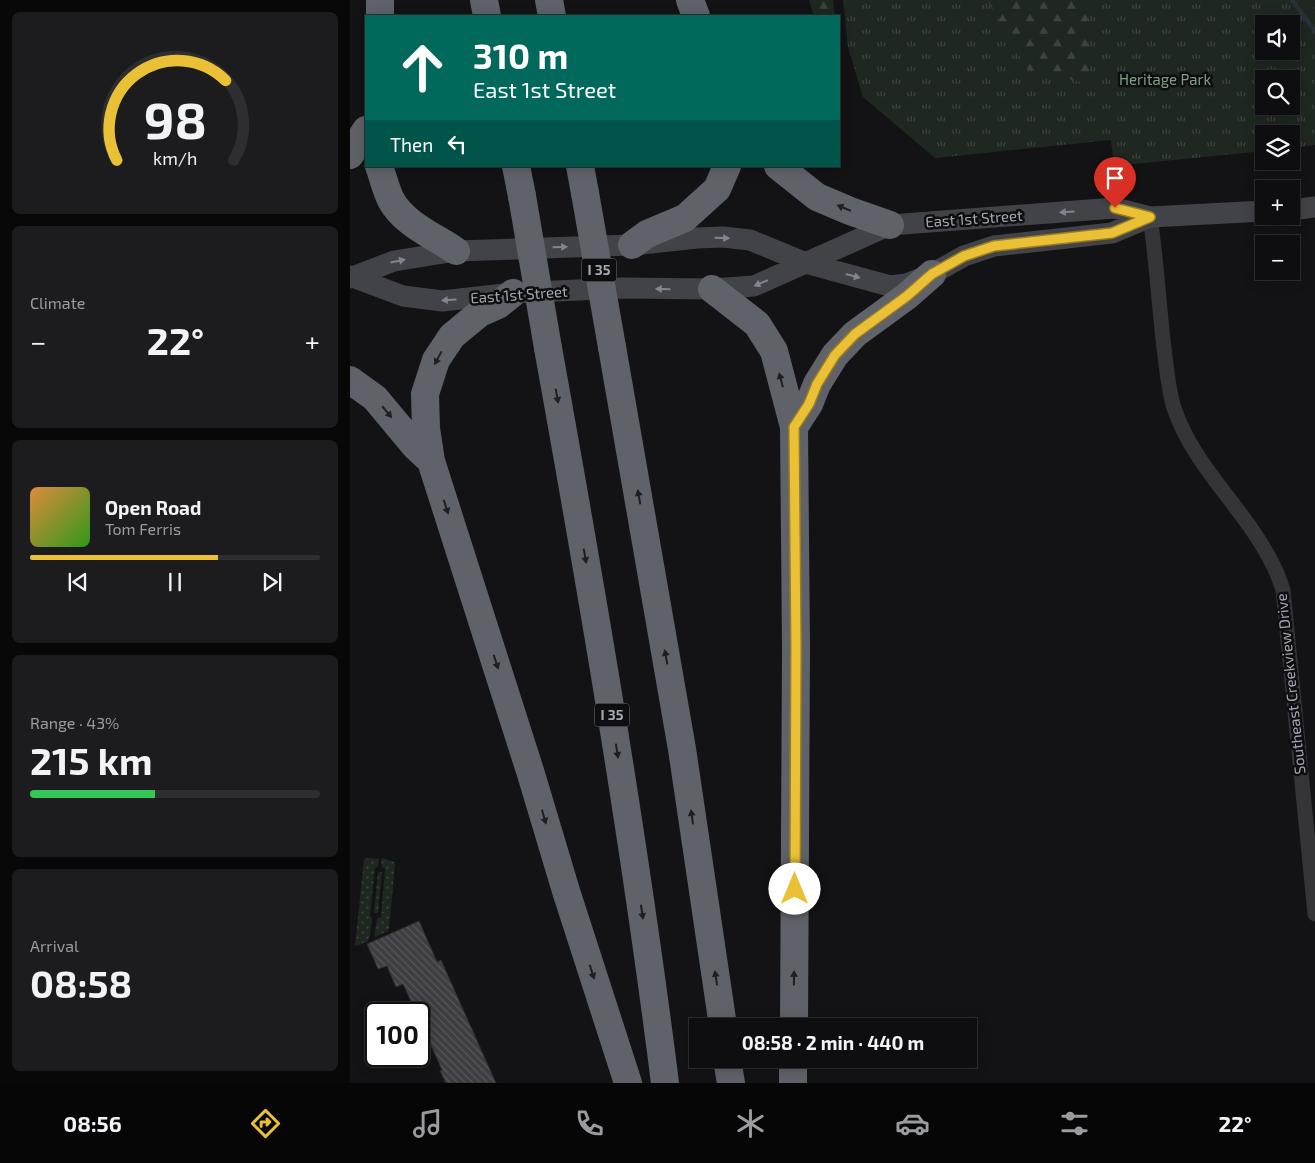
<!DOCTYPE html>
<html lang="en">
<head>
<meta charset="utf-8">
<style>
	:root { --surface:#0e0e10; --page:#1c1c1e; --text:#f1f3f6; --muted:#9b9c9f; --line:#2e2e30; --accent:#eac136 }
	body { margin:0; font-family:"Exo 2",sans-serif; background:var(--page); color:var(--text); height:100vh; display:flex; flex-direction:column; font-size:19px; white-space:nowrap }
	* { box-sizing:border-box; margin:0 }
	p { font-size:16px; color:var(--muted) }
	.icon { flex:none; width:28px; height:28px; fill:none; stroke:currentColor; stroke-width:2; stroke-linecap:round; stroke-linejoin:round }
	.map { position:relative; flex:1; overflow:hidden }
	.details { display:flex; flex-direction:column; gap:12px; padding:12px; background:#080809; width:350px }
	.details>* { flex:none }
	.guide { position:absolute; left:15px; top:15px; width:475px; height:152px; border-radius:0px; box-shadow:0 2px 12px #0003,0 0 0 1px var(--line); background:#00695c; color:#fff; overflow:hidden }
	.tools { position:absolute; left:905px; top:15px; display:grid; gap:10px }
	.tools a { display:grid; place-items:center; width:45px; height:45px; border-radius:0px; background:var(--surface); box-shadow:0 2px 12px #0003,0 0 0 1px var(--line); font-size:25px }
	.speed { position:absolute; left:15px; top:1002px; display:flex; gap:10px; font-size:25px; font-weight:700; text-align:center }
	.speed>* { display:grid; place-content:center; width:65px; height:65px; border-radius:50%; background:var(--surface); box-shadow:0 2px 12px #0003,0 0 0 1px var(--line); line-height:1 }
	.speed .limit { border:2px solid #111; border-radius:8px; background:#fff; color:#111 }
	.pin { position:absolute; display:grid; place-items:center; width:42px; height:42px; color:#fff; margin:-51px -21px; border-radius:50% 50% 50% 0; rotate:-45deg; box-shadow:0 0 5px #0007 }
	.pin .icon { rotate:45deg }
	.me { position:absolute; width:55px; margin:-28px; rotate:0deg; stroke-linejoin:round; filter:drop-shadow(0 0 4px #0008) }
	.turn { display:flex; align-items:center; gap:18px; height:105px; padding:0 25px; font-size:22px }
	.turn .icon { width:65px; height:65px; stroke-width:2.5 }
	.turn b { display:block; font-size:35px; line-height:42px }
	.then { display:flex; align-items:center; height:48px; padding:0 25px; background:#0003; gap:10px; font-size:19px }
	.big { font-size:38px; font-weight:700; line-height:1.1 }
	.details .widget { flex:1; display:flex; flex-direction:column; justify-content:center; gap:8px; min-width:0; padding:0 18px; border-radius:8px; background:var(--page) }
	.details .dial { align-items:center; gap:0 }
	.dial svg { height:130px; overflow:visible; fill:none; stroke:var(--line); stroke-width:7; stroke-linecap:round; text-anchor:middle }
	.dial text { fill:var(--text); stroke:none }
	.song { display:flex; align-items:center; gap:15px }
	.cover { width:60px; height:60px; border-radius:8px; background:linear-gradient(135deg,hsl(30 70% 55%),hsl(110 70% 35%)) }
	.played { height:5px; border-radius:2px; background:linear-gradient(90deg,var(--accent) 65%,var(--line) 65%) }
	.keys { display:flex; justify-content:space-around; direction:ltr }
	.heat { display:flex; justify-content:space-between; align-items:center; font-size:28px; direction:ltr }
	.charge { height:8px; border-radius:4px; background:linear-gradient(90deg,#34c759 43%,var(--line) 0) }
	.trip { position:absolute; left:339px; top:1018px; width:288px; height:50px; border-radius:0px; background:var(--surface); box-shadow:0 2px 12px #0003,0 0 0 1px var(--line); font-weight:700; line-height:50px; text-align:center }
	.tab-bar { display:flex; height:80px; justify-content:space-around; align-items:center; background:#060606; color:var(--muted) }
	.tab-bar .icon { width:35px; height:35px }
	.tab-bar .active { color:var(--accent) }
	.tab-bar b { font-size:22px; color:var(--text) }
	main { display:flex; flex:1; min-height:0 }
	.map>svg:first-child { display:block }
	.grass { fill:url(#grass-tufts); fill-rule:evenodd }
	.forest { fill:url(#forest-firs) }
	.garden { fill:url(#garden-dots) }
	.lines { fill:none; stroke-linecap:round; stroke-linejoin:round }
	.stream { stroke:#2a3038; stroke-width:4.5 }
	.building { fill:url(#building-back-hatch); stroke:#2d2d30 }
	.minor { stroke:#343439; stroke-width:15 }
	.secondary { stroke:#424349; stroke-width:21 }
	.motorway { stroke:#60626a; stroke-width:28 }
	.motorway-bridge { stroke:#60626a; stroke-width:28 }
	.oneway { fill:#1e1f22 }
	.oneway2 { fill:#82858f }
	.route-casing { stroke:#987d23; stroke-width:12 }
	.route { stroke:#eac136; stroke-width:9 }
	.labels { text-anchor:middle; stroke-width:5; stroke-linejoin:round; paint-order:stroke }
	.shield { fill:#0e0e10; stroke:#787a83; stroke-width:1 }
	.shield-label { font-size:14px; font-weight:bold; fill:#a5a8b4 }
	.park-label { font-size:15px; fill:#7d9f83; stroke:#0e0e10 }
	.street-label { font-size:15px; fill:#a5a8b4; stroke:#0e0e10 }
</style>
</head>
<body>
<main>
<section class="details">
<div class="widget dial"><svg viewBox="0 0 100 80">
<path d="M14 69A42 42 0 1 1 86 69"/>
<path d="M14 69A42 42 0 0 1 81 20" stroke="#eac136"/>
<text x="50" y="56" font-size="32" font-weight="700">98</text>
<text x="50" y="72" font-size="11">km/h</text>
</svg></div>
<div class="widget"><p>Climate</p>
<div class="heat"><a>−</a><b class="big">22°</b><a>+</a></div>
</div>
<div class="widget">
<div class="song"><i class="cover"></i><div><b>Open Road</b><p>Tom Ferris</p></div></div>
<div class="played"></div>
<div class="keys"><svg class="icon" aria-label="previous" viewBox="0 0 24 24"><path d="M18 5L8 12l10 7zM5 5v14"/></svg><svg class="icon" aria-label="pause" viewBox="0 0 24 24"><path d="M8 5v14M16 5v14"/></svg><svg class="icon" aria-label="next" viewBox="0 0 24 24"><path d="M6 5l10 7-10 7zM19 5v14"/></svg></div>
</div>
<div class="widget"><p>Range · 43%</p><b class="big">215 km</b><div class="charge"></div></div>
<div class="widget"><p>Arrival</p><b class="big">08:58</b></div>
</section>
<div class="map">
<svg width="965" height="1083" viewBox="0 0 965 1083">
	<defs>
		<pattern id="grass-tufts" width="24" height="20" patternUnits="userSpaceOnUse" patternTransform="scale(1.25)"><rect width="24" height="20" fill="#1f2721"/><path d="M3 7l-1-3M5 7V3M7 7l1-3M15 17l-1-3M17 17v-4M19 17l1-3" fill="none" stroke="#3d443f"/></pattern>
		<pattern id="forest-firs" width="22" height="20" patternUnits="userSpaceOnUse" patternTransform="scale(1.25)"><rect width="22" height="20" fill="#1f2721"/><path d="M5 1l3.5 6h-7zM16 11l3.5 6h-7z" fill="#3d443f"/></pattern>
		<pattern id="garden-dots" width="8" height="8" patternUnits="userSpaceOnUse" patternTransform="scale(1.25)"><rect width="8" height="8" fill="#1f2721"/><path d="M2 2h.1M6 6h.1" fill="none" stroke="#3d443f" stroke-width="1.8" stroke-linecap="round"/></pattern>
		<pattern id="building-back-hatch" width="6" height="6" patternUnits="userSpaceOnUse" patternTransform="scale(1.25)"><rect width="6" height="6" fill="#3d3d42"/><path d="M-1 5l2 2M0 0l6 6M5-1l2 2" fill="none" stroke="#56565b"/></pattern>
	</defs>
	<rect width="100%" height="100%" fill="#131315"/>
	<path class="grass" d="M493,0H965V145L941,148V134H914V151L764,166L761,140L585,158L513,97L498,47ZM914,24H941V51H914ZM914,79H941V106H914Z"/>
	<path class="forest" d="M459,0H483L485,16H464Z
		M637,0H737L739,84L677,69Z
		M942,0H965V33Z"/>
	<path class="garden" d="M17,858L29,859L28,866L25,868L20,915L22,918L20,936L17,942L5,946L14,859Z
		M32,858L44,862L45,865L39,928L38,931L25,937L24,936L27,919L31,917L35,869L32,867L31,862Z
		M28,872H32L28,913H24Z"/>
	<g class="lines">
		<path class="stream" d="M942,0L965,31"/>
	</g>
	<path class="building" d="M69,921L87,962L91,960L146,1083H96L90,1071L92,1070L69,1018V1014H67L53,984L46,987L37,966L28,969L17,944Z"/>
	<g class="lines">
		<path class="minor" d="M800,217C807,263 809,310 815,356C817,373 819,392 824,408C844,468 896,509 923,565C927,572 930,581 933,590L965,914"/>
		<path class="secondary" d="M941,210L965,207
			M0,276L53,296L92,301L163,293L272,288L362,289L404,286L540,225L765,208L800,217L914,211
			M0,278L44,261L106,251L282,245L347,238L373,237L400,240L456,263L540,286L556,284L582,274L614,256L644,246L762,233L800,217"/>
		<path class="motorway" d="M134,0L137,16
			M199,0L202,16
			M340,0L346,16
			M30,16V0
			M0,155L16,130
			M29,166C33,177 36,190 41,200C54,224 84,236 106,251
			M166,166L172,196
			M230,166L235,193
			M428,166L467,197L500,211L540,225
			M282,245L297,234L335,218L367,189L377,166
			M362,289L407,324L424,351L444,427L446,648L444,1026
			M163,293L148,305L130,313L102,336L86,360L75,394L76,428L81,461L181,774L216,891L278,1083
			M262,347L332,749L373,1026
			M198,348C242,592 284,837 315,1083
			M0,380L25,398L65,446L81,461
			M444,427L459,404L467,384L485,355L505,334L557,296L582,274
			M377,1059L381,1083
			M443,1083V1059"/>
		<path class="motorway-bridge" d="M235,193L262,347
			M172,196L198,348"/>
	</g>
	<defs><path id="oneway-solid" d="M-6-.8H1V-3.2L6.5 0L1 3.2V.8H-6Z" transform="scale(1.25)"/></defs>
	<g class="oneway">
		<use href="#oneway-solid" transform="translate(494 208) rotate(-157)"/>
		<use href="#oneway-solid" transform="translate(88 358) rotate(118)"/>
		<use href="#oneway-solid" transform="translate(431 380) rotate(-105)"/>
		<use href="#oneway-solid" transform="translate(207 396) rotate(80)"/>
		<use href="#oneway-solid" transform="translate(37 412) rotate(50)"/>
		<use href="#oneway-solid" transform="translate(289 497) rotate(-100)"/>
		<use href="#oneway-solid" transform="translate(96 507) rotate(72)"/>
		<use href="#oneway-solid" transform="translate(235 556) rotate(80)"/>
		<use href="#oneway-solid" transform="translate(316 657) rotate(-100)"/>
		<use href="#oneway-solid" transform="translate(146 662) rotate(72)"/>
		<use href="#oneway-solid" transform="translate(267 751) rotate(81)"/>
		<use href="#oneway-solid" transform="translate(194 817) rotate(74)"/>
		<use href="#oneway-solid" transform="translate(342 817) rotate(-98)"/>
		<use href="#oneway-solid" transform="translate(292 912) rotate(82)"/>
		<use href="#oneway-solid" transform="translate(242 972) rotate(72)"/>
		<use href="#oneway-solid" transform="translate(366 978) rotate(-98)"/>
		<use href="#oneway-solid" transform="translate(444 978) rotate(-89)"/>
	</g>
	<g class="oneway2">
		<use href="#oneway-solid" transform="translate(717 212) rotate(176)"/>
		<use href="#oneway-solid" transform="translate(372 238) rotate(1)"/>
		<use href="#oneway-solid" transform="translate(210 247) rotate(-2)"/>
		<use href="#oneway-solid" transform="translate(48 261) rotate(-12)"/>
		<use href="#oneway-solid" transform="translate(503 276) rotate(15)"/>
		<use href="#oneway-solid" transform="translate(411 283) rotate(157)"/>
		<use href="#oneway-solid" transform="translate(313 289) rotate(-179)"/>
		<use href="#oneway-solid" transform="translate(99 300) rotate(176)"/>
	</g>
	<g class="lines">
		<g class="route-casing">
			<path id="route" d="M445,889L446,648L444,427L459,404L467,384L485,355L505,334L557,296L582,274L614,256L644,246L762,233L800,217L765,208"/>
		</g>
		<use href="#route" class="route"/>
	</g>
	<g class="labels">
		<g class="shield">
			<rect x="231.5" y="258.5" width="35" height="23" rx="4"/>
			<rect x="244.5" y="703.5" width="35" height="23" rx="4"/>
		</g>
		<g class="shield-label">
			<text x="249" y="275">I 35</text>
			<text x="262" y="720">I 35</text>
		</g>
		<g class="park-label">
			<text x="815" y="85">Heritage Park</text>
		</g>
		<g class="street-label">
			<text transform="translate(624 219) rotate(-4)" y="5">East 1st Street</text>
			<text transform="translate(169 295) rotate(-4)" y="5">East 1st Street</text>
			<text transform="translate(941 684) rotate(-96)" y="5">Southeast Creekview Drive</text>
		</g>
	</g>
</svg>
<div class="tools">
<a><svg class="icon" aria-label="sound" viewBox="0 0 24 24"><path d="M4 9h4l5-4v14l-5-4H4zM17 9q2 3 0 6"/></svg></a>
<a><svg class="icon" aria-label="search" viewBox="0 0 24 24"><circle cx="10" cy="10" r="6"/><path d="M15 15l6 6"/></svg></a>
<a><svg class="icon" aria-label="layers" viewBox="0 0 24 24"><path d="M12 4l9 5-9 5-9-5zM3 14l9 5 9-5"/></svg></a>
<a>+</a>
<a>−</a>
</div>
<div class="speed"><div class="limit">100</div></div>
<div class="pin" style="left:765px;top:208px;background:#d93025"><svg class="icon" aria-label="arrive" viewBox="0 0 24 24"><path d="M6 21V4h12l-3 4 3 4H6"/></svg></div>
<svg class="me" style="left:445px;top:889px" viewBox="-20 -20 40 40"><circle r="19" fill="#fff"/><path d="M0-13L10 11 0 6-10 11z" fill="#eac136"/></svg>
<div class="trip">08:58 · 2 min · 440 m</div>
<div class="guide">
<div class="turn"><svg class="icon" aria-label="ahead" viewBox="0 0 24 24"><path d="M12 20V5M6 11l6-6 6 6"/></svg><div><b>310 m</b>East 1st Street</div></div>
<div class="then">Then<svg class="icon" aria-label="left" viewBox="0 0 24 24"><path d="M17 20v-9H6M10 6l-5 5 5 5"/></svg></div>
</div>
</div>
</main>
<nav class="tab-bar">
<b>08:56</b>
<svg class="icon active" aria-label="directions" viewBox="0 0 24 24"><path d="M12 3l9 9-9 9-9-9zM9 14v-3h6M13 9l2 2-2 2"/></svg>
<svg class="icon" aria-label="music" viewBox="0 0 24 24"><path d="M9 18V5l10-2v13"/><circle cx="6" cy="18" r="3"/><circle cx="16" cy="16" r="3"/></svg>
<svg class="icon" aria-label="phone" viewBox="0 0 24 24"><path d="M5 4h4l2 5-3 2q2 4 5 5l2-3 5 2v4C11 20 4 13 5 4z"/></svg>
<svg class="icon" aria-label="climate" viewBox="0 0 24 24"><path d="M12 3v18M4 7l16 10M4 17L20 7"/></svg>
<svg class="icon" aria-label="car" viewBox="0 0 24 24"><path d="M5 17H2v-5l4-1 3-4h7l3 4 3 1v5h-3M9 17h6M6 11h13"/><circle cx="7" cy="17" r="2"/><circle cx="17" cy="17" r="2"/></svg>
<svg class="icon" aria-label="filters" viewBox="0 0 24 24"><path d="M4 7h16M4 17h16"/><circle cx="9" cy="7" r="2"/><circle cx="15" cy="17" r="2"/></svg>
<b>22°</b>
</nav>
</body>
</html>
